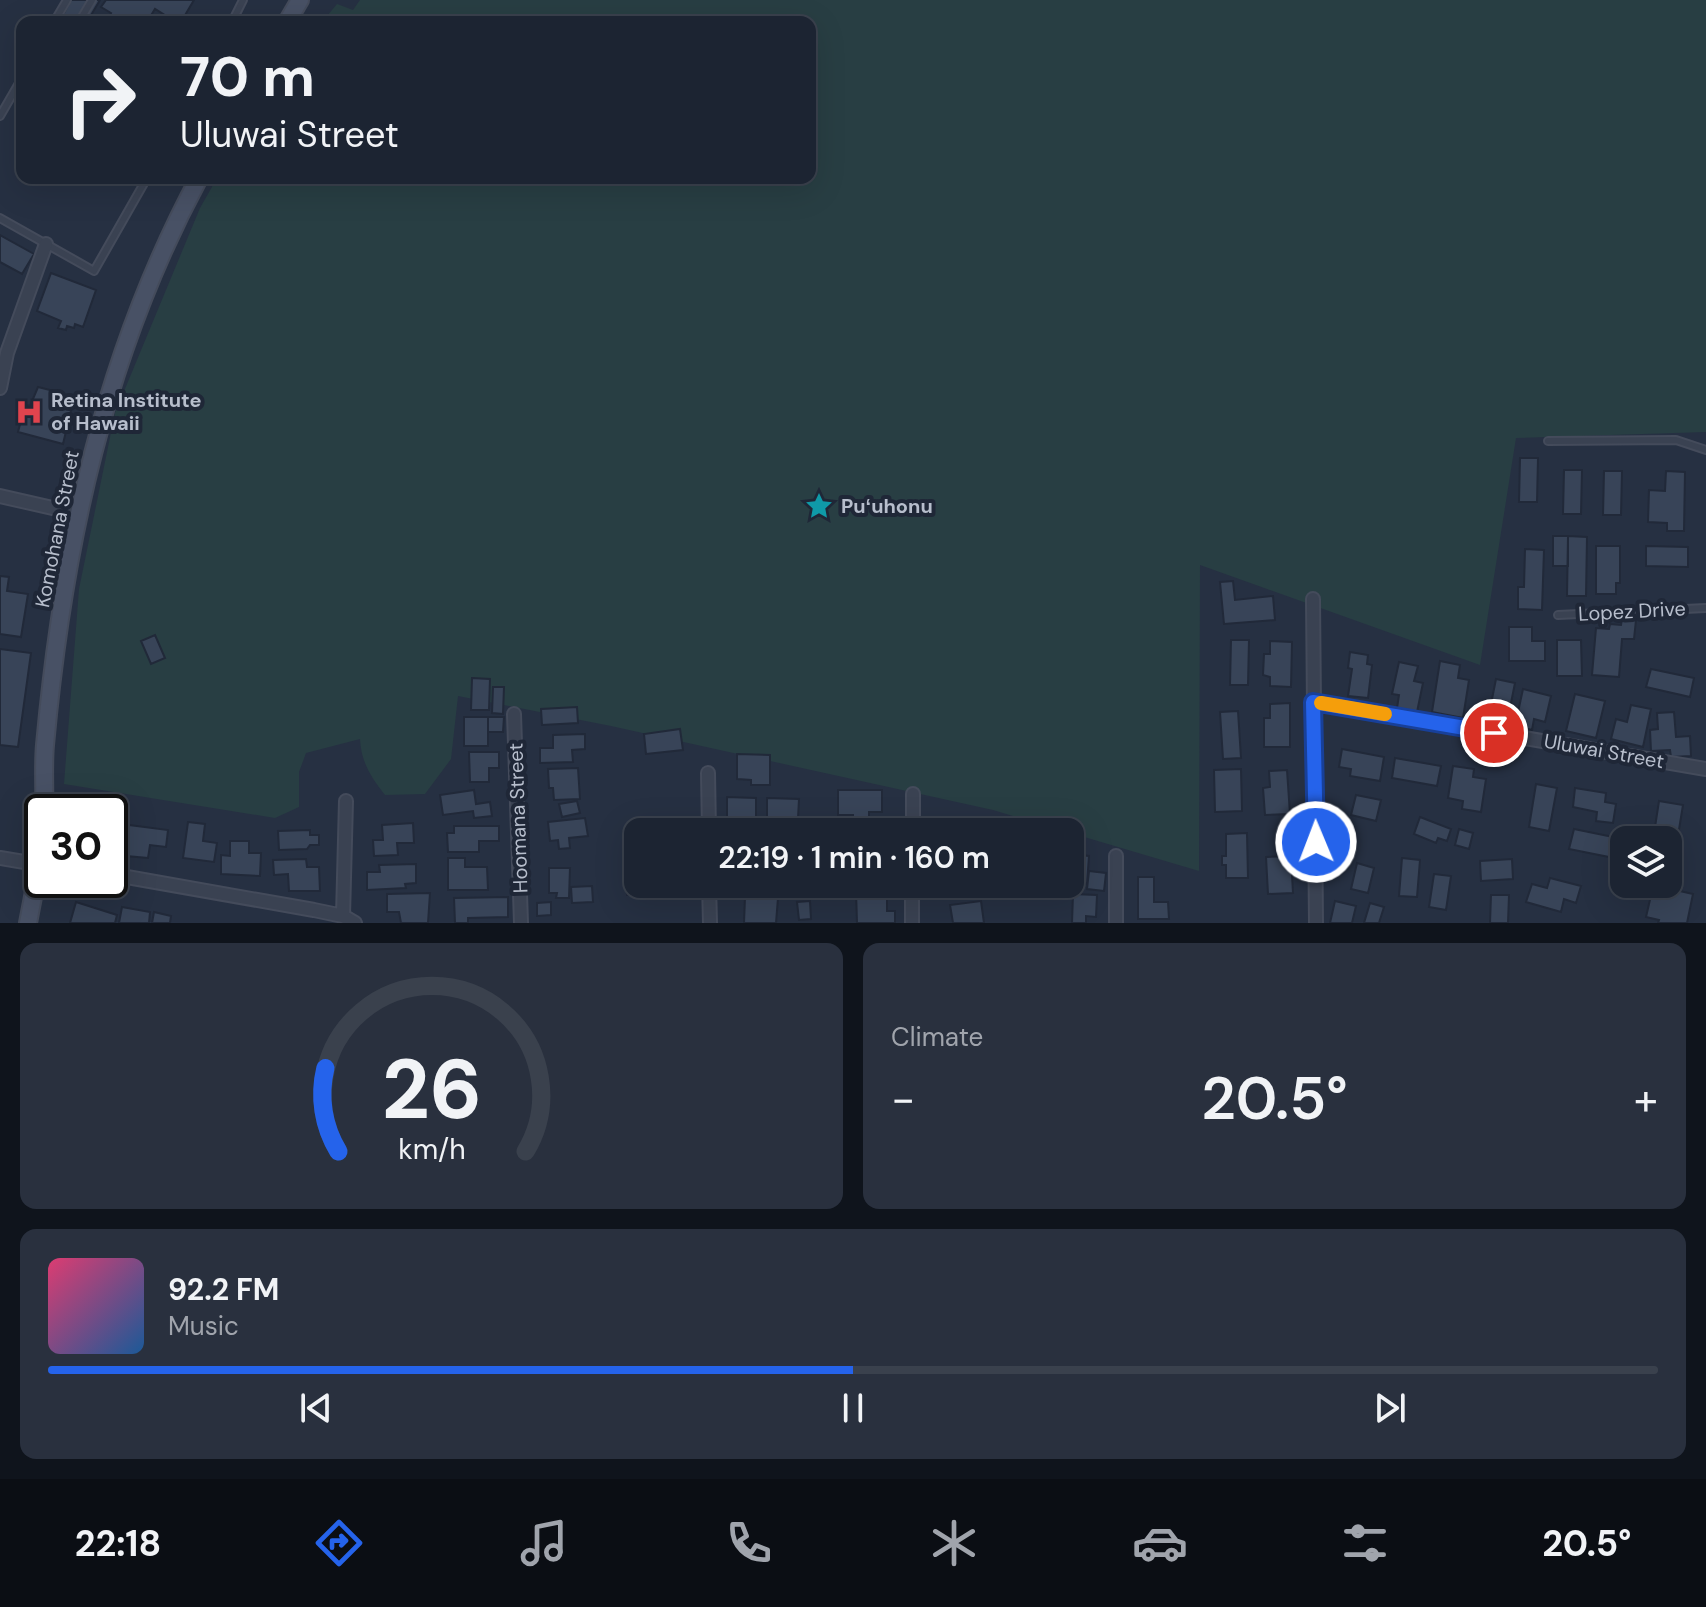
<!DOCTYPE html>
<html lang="en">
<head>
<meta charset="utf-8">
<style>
	:root { --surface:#1c2432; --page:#29303e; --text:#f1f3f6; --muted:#a0a4ac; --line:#3a414d; --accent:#2563eb }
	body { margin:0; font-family:"DM Sans",sans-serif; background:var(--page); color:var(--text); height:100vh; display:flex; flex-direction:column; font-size:30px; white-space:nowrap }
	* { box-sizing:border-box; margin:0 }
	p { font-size:26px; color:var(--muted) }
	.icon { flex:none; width:44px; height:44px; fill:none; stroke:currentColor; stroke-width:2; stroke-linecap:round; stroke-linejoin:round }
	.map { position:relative; height:923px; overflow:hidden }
	.side { display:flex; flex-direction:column; gap:20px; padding:20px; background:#0f141c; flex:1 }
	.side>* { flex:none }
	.hud { position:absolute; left:16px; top:16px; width:800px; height:168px; border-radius:16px; box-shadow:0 8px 32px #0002,0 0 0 2px var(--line); background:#1c2432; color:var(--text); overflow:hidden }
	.fabs { position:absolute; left:1610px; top:826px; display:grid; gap:16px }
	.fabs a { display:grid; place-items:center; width:72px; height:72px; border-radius:16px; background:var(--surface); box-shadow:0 8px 32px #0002,0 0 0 2px var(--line); font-size:40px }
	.speed { position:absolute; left:24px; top:794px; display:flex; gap:16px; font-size:40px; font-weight:700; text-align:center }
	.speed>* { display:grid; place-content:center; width:104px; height:104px; border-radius:50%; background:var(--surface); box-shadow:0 8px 32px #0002,0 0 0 2px var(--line); line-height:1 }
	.speed .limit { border:4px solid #111; border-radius:12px; background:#fff; color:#111 }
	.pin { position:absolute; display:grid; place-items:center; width:68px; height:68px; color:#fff; margin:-34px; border:4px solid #fff; border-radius:50%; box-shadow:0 2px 8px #0007 }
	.me { position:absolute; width:88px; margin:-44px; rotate:359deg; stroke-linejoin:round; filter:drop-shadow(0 0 6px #0008) }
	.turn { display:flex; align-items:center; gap:28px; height:168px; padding:0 32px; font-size:36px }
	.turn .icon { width:104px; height:104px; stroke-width:2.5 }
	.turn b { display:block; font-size:56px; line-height:68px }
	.big { font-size:60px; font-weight:600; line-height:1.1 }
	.side .widget { flex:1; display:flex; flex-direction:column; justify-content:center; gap:12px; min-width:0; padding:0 28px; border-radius:16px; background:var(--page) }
	.side .dial { align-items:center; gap:0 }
	.dial svg { height:208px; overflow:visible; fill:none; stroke:var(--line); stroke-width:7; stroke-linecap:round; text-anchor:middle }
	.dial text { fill:var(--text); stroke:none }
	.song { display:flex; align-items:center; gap:24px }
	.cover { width:96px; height:96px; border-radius:12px; background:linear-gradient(135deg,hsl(340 70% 55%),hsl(210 70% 35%)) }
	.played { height:8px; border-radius:4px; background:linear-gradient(90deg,var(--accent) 50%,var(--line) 50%) }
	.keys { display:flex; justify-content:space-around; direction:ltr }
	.heat { display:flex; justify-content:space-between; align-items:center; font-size:44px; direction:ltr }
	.side .tiles { flex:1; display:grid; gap:20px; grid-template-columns:1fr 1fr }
	.widget:last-child { grid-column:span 2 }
	.trip { position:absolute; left:624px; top:818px; width:460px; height:80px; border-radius:16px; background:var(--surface); box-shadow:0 8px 32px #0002,0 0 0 2px var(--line); font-weight:600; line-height:80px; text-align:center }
	.tab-bar { display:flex; height:128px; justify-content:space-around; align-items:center; background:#0b0e14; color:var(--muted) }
	.tab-bar .icon { width:56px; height:56px }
	.tab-bar .active { color:var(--accent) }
	.tab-bar b { font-size:36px; color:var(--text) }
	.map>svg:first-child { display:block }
	.green { fill:#283e43 }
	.building { fill:#384458; stroke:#212939; stroke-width:2 }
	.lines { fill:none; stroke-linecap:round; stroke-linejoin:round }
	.service-casing { stroke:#444b5b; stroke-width:10 }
	.minor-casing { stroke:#444b5b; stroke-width:16 }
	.secondary-casing { stroke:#444b5b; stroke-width:20 }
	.service { stroke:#3a4252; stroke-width:6 }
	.minor { stroke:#3a4252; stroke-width:12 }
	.secondary { stroke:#485165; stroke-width:16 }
	.route-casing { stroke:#184099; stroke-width:20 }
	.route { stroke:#2563eb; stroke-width:14 }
	.slow { stroke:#f59e0b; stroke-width:14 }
	.labels { text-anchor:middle; stroke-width:8; stroke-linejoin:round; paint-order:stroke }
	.poi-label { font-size:20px; font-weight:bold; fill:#b7becc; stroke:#1f2737; text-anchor:start }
	.street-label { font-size:20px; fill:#b7becc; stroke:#1f2737 }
</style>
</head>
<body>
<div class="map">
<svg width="1706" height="923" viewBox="0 0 1706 923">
	<rect width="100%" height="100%" fill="#263042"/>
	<path class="green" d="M360,0H1706V432L1516,438L1480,665L1200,565L1199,871L993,810L611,726L458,696L451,759L425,794L385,795C371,777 361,762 360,739L306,753L299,772V807L275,818L64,784L79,589L115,413L200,208L217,178H810V22H322L337,4L353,10Z"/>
	<path class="building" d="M71,0H100L87,22H59Z
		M106,0H194L181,22H176L155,9L147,22H106L111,13L101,7Z
		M0,235L34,254L22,274L0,262Z
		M51,273L96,290L83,327L75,324L74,328L67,326L66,330L58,328L61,321L37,311Z
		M38,387L62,393L61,399L73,402L63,444L18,432L25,405L30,406Z
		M1520,458H1538L1537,502H1519Z
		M1564,470H1582L1581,514H1563Z
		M1604,471H1622L1621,515H1603Z
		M1666,471L1685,472L1684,531H1667V523L1648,522L1649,490L1665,491Z
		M1553,536H1568V566H1553Z
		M1568,536L1587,537L1586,596H1567Z
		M1596,546H1620V583H1616V594H1596Z
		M1646,546L1688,547V567L1646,566Z
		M1525,549L1544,550L1542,610L1518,609V587H1524Z
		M0,576L9,577L7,591L28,594L21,637L0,634Z
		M1233,581L1235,600L1273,596L1275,620L1224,624L1220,582Z
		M1622,619L1636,620L1634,639H1622L1619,677L1592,675L1596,628L1609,629L1610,624L1621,625Z
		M1509,627H1532V641H1545V661H1509Z
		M155,635L165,658L151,664L141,641Z
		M1231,640H1249L1248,685H1230Z
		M1557,640H1581L1582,676H1557Z
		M1270,641L1292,642L1291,687L1270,686V677L1263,675L1264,654H1270Z
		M0,649L31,653L18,747L0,745Z
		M1350,652L1368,655L1367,664L1372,665L1368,698L1348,696L1352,669L1348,668Z
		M1440,661L1460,665L1458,678L1469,680L1463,718L1432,712Z
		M1399,662L1418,666L1414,681L1423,683L1417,712L1397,708L1399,695L1392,694Z
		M1651,669L1694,678L1690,697L1646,687Z
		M472,678L490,679L489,710H471Z
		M1496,679L1515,683L1506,728L1487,724Z
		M493,687H504L503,714L492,713Z
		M1523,689L1551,696L1545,722L1534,719L1532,730L1515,726Z
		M1575,694L1605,701L1596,738L1566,731Z
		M1290,703V747H1264V718H1270V704Z
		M1631,705L1651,709L1643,747L1611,739L1616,719L1627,722Z
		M577,707L578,723L542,725L541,709Z
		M1238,711L1241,758L1223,759L1220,712Z
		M1674,712L1676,737L1690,736L1691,756L1671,757L1670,750L1651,751L1650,730L1658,729L1657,713Z
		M464,717H488V746H464Z
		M488,717H504L503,732H488Z
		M680,729L683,750L646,754L644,734Z
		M585,734V749L572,750L573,762L540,763V748H553V735Z
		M1342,749L1384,757L1380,781L1350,776L1351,769L1339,767Z
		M469,752H499V768H489V782H470Z
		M737,754L770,755V785H751V780L737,779Z
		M1395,758L1441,766L1437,786L1392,778Z
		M1453,766L1474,769L1473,777L1486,779L1481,812L1462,809L1463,801L1448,798Z
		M578,768L580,799L554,800L553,788H549L548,769Z
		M1241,769L1242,811L1215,812L1214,770Z
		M1287,770L1290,814L1265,815L1263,788L1270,787L1269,771Z
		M1536,784L1557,788L1549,831L1529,827Z
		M1575,788L1606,793L1605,802L1616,804L1613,823L1596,821L1597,812L1573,807Z
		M474,790L476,804L490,802L492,816L474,818L473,811L443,815L440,795Z
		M838,790H882V812H869V825L853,824V815H838Z
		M1356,795L1381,800L1376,821L1351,815Z
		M727,797L756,798V824H727Z
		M767,798L799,799L798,819H787V832H767Z
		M577,801L580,813L562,817L559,804Z
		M1659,801L1683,805L1676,848L1668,846V840H1653Z
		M1420,817L1451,829L1447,841L1438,838L1436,843L1414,834Z
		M585,818L588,836L569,838L570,848L559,849L558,840L550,841L548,822Z
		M188,822L205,824L203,841L217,843L214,862L183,858Z
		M413,823L414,843H397L398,855L374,856L373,840H383L382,825Z
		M129,825L168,830L166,847L150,845L148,858L126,856Z
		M454,826H499V841H479V852H448L447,833H454Z
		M1459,829L1473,833L1469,849L1455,845Z
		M1574,829L1623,839L1619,859L1569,849Z
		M310,830V835H319V845H310L307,849L279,850L278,831Z
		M1247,833L1248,878H1226V865H1222V856H1226V834Z
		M230,841H249V853H261L260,876L221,874V855L230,856Z
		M1070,854L1089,856L1087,884L1070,882Z
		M1291,856L1293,893L1268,894L1266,857Z
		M448,858H465V867H487L488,890H448Z
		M1402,858L1420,860L1417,897L1399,896Z
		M306,859L307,867H319L320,891H289L288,874L274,875L273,860Z
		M1512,859L1513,879L1481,881L1480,861Z
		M1357,863L1374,868L1368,893L1351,889Z
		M416,864V883L405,884L406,888L367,890V872H380L379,865Z
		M549,868H570L569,898H556L557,893H549Z
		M638,868V884H646L647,893L627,895L626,869Z
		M1089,871L1106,873L1104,891L1087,889Z
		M1434,874L1451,876L1446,910L1429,907Z
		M1138,877H1154V902H1168L1169,919H1138Z
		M1550,878L1581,886L1576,903L1564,899L1561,912L1526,902L1532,884L1547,888Z
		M592,886L593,902L572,903L571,887Z
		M1671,889L1693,894L1687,923H1658L1659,920L1646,917L1652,891L1670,895Z
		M856,891H887V911H895V923H857Z
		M430,893L428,923H401L399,912H387V894Z
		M1073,894L1097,895L1096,917L1086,916V923H1072Z
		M1491,895H1509L1508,923H1490Z
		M508,897V917L468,918V923H455L454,898Z
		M745,897L778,898L776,923H744Z
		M810,901L811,919L799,920L797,902Z
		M981,901L984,923H953L950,905Z
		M1335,901L1356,906L1352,923H1330Z
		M76,902L117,915L115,923H70Z
		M551,902V915L537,916V903Z
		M1370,903L1384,907L1379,923H1364Z
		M122,907L150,912L149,923H119Z
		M154,912L171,916L170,923H152Z"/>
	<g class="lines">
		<g class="service-casing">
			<path id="service" d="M54,22L67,0
				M79,22L92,0
				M232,22L243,0
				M0,116L22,78
				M0,218L94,271L147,178
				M1548,441L1676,440L1706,450
				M1558,615L1706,608"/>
		</g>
		<g class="minor-casing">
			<path id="minor" d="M0,388L7,353L46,244
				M0,496L79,514
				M1313,599L1316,923
				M1313,702L1706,769
				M514,714L521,923
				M708,773L709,832
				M913,832V794
				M0,858L42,865
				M110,874L314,910L343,916L355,923
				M709,884L710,923
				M343,916L346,801
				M912,923V884
				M1116,923V856"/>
		</g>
		<g class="secondary-casing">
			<path id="secondary" d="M287,22L300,0
				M44,812C45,790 43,767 45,745C63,546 104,355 199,178
				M28,923L42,850"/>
		</g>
		<use href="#service" class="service"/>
		<use href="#minor" class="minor"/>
		<use href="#secondary" class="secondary"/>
	</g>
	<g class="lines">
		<g class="route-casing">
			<path id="route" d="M1316,842L1313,702L1494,733"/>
		</g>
		<use href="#route" class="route"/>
		<path class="slow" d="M1321,703L1385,714"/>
	</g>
	<defs>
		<g id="hospital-bare" transform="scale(2.16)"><path d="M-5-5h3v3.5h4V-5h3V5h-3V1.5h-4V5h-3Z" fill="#e0444e" stroke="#1f2737" stroke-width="2.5" paint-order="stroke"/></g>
		<g id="sight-bare" transform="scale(2.16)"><path d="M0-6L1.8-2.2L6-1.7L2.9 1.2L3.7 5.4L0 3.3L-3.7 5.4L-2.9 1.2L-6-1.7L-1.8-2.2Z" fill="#0f9aa8" stroke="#1f2737" stroke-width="2.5" paint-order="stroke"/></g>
	</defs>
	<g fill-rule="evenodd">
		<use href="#hospital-bare" x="29" y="412"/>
		<use href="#sight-bare" x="819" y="506"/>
	</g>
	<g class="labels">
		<g class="poi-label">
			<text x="51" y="407">Retina Institute<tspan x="51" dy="23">of Hawaii</tspan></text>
			<text x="841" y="513">Puʻuhonu</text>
		</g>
		<g class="street-label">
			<text transform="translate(57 529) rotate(-79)" y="7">Komohana Street</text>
			<text transform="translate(1632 611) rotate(-3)" y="7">Lopez Drive</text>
			<text transform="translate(1604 751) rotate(10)" y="7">Uluwai Street</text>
			<text transform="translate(518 818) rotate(-92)" y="7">Hoomana Street</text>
		</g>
	</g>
</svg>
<div class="fabs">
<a><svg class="icon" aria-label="layers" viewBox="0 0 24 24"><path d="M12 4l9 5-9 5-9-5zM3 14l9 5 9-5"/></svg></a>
</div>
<div class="speed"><div class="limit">30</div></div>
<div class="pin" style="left:1494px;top:733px;background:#d93025"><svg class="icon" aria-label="arrive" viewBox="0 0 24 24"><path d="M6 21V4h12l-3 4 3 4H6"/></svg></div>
<svg class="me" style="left:1316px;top:842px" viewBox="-20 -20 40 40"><circle r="17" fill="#2563eb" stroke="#fff" stroke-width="3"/><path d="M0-11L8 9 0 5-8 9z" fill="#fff"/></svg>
<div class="trip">22:19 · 1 min · 160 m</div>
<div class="hud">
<div class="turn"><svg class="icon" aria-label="right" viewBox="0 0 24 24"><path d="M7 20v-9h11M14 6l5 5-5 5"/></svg><div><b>70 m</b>Uluwai Street</div></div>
</div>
</div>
<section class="side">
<div class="tiles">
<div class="widget dial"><svg viewBox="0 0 100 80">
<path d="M14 69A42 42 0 1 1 86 69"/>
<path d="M14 69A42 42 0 0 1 9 37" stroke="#2563eb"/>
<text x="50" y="56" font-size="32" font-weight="700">26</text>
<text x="50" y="72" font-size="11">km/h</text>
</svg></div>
<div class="widget"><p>Climate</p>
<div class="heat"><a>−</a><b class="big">20.5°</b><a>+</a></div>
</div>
<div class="widget">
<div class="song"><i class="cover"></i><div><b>92.2 FM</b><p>Music</p></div></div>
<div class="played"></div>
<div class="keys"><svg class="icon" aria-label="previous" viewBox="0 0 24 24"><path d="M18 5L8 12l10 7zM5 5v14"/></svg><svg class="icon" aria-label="pause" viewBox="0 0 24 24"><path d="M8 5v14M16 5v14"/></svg><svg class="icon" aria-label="next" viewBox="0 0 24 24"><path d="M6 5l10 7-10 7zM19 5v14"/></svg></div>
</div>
</div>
</section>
<nav class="tab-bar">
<b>22:18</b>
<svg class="icon active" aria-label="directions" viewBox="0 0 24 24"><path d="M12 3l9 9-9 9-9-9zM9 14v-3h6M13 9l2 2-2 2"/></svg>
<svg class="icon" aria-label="music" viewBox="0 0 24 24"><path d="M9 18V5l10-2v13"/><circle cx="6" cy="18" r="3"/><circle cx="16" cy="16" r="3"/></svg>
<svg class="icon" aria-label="phone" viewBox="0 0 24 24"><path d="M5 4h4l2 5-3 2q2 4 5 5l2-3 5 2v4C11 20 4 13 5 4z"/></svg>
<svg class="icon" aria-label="climate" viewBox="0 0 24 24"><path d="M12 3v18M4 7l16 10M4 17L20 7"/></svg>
<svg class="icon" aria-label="car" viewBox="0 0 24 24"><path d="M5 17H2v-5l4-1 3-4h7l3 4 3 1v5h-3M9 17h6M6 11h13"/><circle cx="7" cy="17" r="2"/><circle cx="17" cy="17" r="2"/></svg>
<svg class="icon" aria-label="filters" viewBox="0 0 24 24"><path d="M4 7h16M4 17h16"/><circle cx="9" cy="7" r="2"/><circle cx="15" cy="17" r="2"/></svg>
<b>20.5°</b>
</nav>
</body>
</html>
